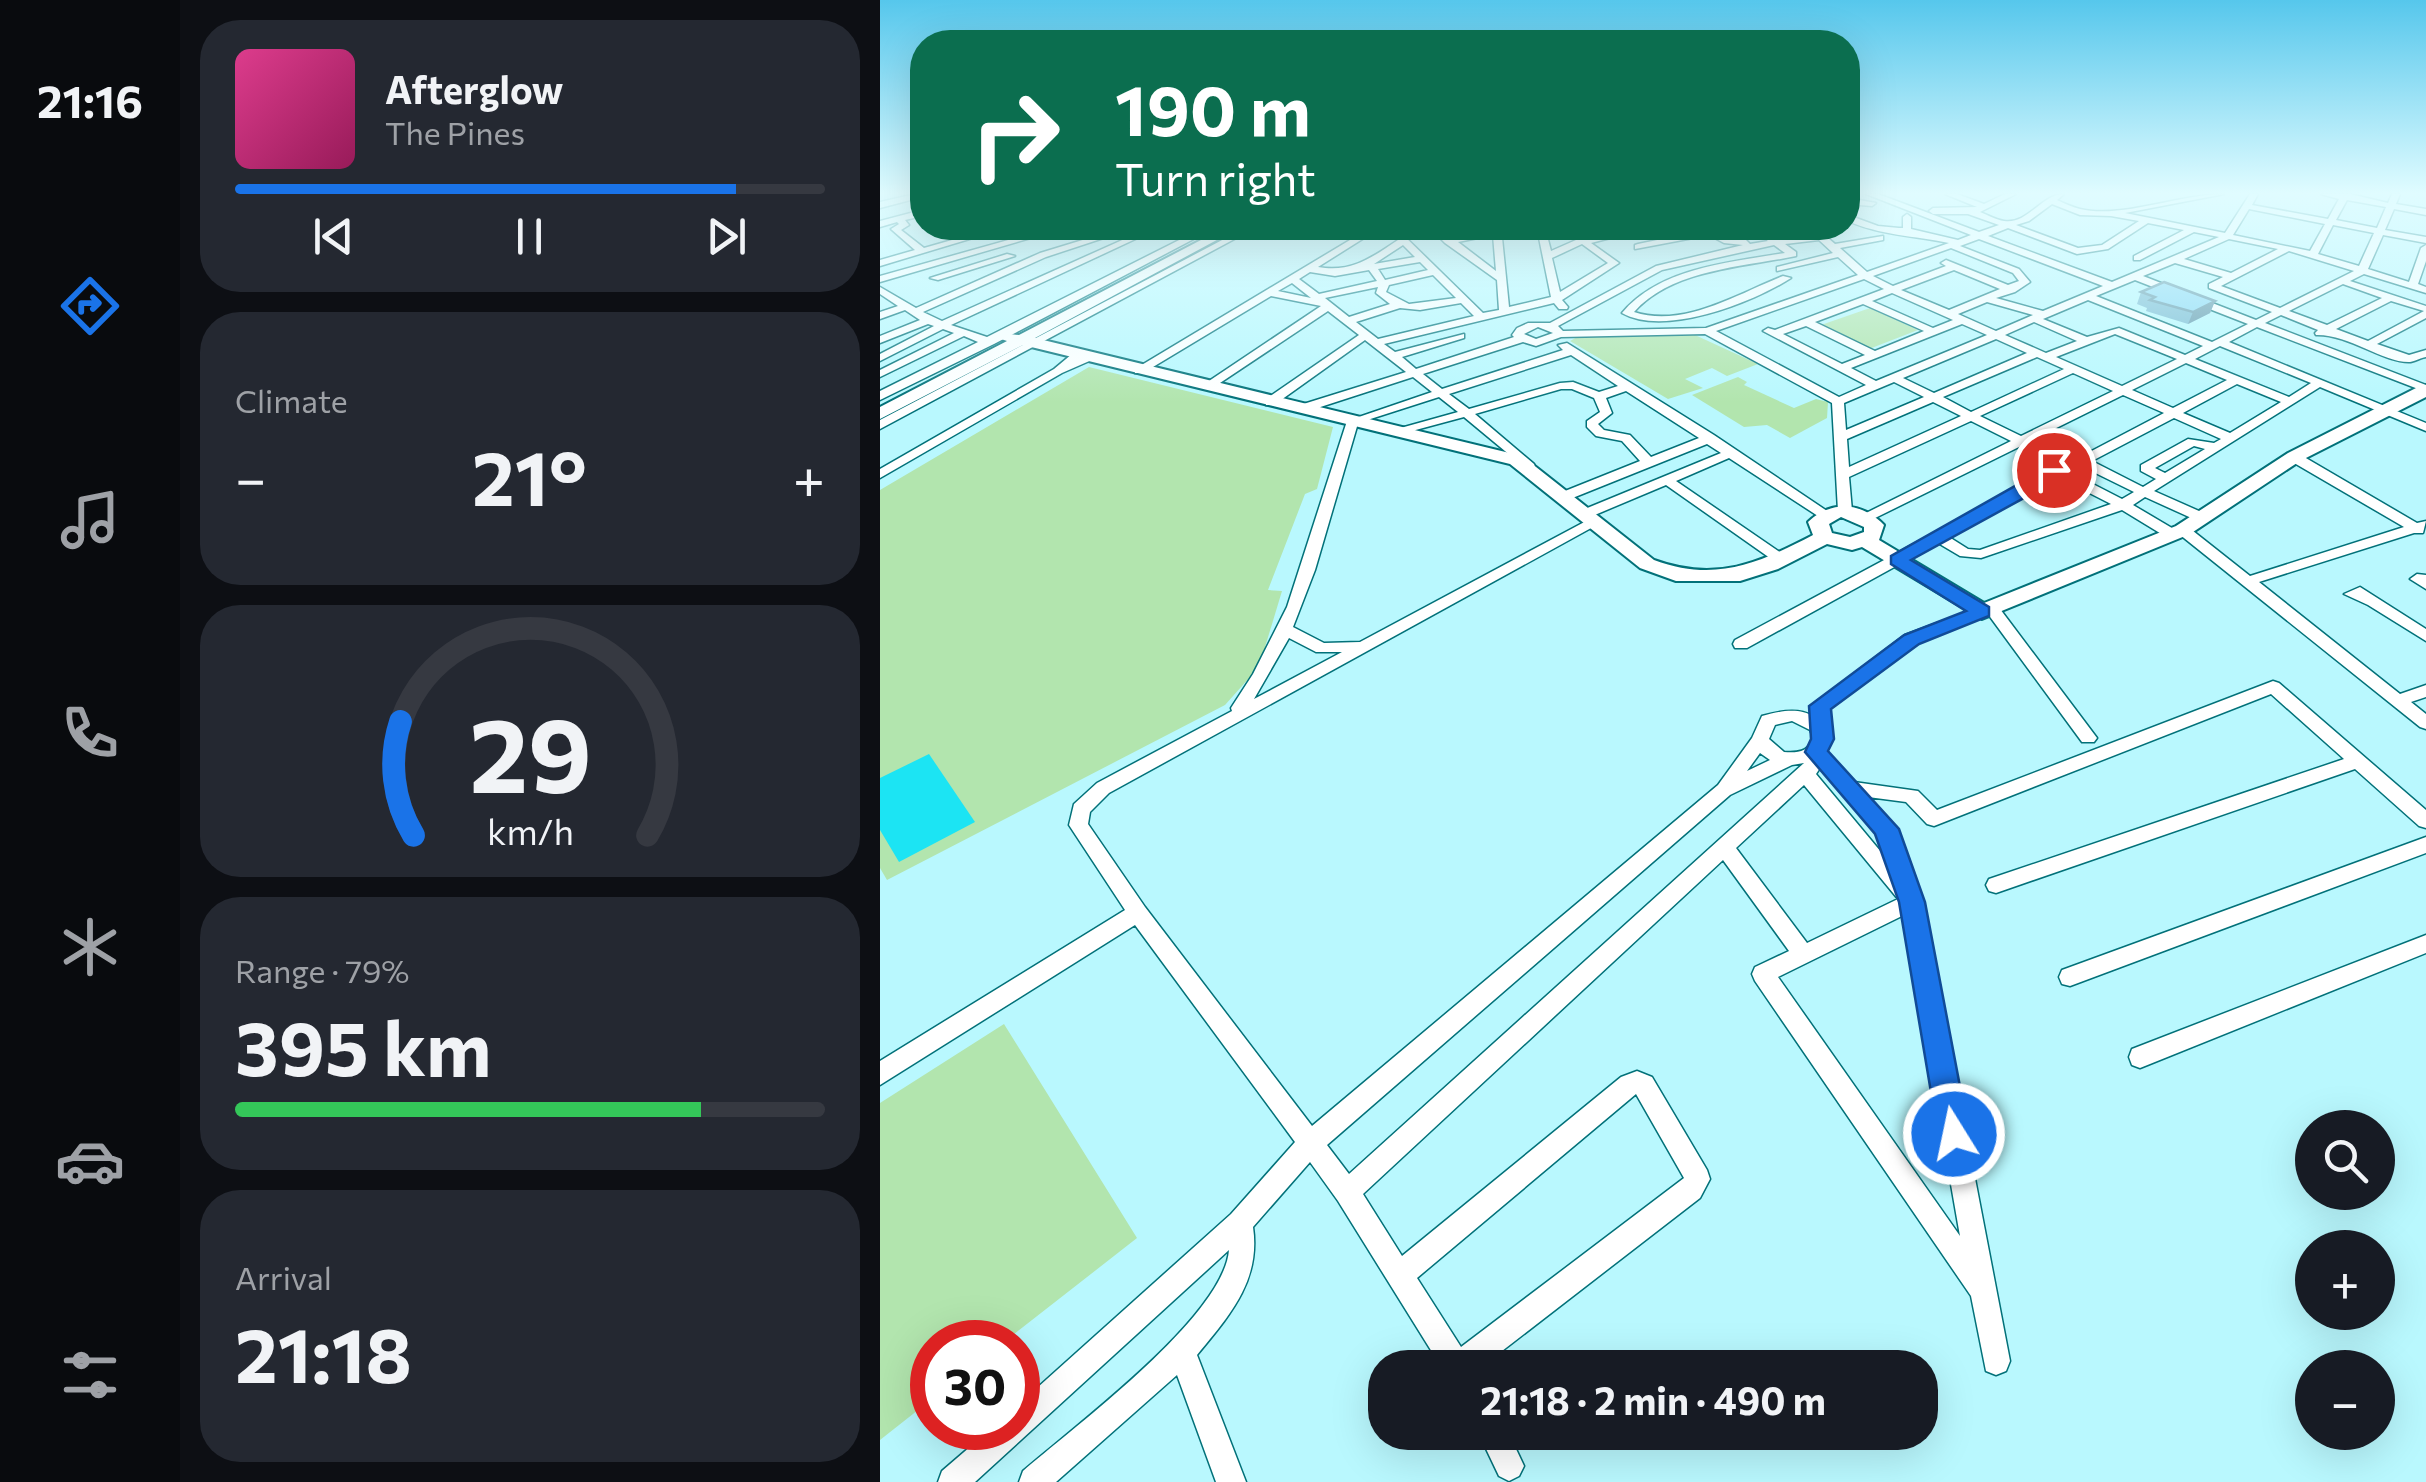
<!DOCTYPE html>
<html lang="en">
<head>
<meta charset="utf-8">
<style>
	:root { --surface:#171b24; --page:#242831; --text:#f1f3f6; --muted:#9ea1a6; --line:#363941; --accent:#1a73e8 }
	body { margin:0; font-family:Commissioner,sans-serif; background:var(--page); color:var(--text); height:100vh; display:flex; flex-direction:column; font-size:38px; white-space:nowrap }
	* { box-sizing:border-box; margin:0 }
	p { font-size:32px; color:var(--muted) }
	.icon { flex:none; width:55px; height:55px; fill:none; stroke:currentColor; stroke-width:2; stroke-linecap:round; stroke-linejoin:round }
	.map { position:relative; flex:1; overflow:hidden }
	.panel { display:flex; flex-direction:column; gap:20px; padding:20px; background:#0d0f14; width:700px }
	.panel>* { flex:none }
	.banner { position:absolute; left:30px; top:30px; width:950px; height:210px; border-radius:40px; box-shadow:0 10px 40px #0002; background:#0b6e4f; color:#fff; overflow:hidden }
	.buttons { position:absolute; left:1415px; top:1110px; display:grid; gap:20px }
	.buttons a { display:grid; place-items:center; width:100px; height:100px; border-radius:50%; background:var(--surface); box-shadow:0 10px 40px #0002; font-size:50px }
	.speed { position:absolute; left:30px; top:1320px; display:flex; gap:20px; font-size:50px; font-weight:700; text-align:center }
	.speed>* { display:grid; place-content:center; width:130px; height:130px; border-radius:50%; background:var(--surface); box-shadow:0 10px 40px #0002; line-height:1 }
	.speed .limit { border:15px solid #d22; background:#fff; color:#111 }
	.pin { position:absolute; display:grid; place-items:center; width:85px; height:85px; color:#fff; margin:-42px; border:5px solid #fff; border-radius:50%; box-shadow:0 2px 10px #0007 }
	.me { position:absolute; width:110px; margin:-55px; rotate:350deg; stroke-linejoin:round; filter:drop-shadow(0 0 8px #0008) }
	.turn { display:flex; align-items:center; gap:35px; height:210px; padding:0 40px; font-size:45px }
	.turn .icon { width:130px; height:130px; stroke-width:2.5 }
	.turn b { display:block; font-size:70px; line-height:85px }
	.big { font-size:75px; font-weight:700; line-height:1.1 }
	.panel .widget { flex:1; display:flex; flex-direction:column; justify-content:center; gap:15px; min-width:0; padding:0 35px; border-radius:40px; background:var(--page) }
	.panel .dial { align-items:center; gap:0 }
	.dial svg { height:260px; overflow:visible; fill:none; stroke:var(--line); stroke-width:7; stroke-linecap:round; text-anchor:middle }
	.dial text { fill:var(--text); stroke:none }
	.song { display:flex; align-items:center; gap:30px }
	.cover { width:120px; height:120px; border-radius:15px; background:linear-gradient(135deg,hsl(330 70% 55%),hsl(330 70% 35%)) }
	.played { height:10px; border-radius:5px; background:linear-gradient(90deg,var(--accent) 85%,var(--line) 85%) }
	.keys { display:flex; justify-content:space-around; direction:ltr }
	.heat { display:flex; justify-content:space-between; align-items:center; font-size:55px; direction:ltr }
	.charge { height:15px; border-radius:8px; background:linear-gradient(90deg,#34c759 79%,var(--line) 0) }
	.trip { position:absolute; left:488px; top:1350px; width:570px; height:100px; border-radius:40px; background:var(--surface); box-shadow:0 10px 40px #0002; font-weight:700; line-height:100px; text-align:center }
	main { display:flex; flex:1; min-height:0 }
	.tabs { display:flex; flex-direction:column; width:180px; justify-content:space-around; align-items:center; background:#090b0e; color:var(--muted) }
	.tabs .icon { width:70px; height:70px }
	.tabs .current { color:var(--accent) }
	.tabs b { font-size:45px; color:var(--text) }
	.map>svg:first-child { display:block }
	.green { fill:#b2e5ae }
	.water { fill:#1ce4f3 }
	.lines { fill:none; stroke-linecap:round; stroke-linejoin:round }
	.street-casing { stroke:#027179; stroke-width:3 }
	.secondary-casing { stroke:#027179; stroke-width:4 }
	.street { fill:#fff; fill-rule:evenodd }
	.secondary { fill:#fff; fill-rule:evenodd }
	.wall { fill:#79bbd3 }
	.shaded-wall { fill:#6398ac }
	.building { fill:#8dd9f5; stroke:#6398ac; stroke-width:2.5 }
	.route { fill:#1a73e8; stroke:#114b97; stroke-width:2.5 }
</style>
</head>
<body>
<main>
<nav class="tabs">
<b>21:16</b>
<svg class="icon current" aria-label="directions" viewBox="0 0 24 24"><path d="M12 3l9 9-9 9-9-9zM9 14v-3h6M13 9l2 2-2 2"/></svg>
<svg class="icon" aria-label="music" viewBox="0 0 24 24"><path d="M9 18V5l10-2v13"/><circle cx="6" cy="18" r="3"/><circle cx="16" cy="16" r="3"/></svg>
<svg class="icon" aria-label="phone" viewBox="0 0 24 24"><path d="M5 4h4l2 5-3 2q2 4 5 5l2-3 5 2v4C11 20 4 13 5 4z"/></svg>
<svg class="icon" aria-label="climate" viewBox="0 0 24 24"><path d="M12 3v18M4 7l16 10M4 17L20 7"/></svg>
<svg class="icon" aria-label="car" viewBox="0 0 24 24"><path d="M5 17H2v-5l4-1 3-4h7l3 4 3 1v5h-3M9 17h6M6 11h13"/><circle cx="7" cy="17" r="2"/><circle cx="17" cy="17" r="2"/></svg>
<svg class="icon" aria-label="filters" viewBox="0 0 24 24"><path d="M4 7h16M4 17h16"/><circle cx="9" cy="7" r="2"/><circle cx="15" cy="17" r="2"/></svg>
</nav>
<section class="panel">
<div class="widget">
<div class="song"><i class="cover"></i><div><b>Afterglow</b><p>The Pines</p></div></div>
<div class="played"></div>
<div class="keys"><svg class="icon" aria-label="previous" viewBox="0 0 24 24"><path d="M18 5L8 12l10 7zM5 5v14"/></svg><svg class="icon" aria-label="pause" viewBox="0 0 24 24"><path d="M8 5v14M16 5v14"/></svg><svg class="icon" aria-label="next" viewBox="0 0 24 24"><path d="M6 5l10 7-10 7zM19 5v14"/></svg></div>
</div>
<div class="widget"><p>Climate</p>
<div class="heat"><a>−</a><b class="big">21°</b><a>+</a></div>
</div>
<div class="widget dial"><svg viewBox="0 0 100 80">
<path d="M14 69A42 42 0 1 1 86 69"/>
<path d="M14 69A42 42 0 0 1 10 34" stroke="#1a73e8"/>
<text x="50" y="56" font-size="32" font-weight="700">29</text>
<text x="50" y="72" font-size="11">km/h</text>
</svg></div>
<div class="widget"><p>Range · 79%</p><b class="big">395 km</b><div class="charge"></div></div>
<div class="widget"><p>Arrival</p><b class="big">21:18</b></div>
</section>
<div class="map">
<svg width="1546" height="1482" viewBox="0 0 1546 1482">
	<rect width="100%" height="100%" fill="#b9f8fe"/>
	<path class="green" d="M990,308L1038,330L989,349L941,325Z
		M815,335L878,364L847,376L832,368L805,379L823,388L788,399L690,341L699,336Z
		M209,367L453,427L437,489L425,494L388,590L402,591L379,667L345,705L7,880L0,868V490Z
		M858,377L867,382L864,385L914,408L936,399L948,402L947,418L910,438L887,425L864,427L812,395Z
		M124,1024L257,1238L124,1342H52V1399L0,1440V1103Z"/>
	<path class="water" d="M49,754L95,822L19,862L0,830V778Z"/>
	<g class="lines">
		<g class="street-casing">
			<path id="street" d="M35,194H42V197L0,208V202Z
				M986,194H998L1099,232L1119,225L1088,214H1053L1049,211L1053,208L1097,207L1065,194H1077L1104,204L1125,194H1136L1100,212C1108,215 1116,220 1124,221C1147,225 1162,194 1184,194L1177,200C1184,203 1192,207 1200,209C1241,219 1300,194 1344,194L1245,213L1345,233L1370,194H1378L1372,205L1448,219L1459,199L1441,194H1470L1508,203L1512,194H1520L1516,204L1546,209V215L1514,209L1505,230L1546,237V243L1503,235L1488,269L1529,282L1541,248L1546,245V261L1538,284L1546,287V293L1484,274L1470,281L1546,306V318L1497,344L1529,355L1546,350V357C1544,357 1532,362 1530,362C1503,363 1469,334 1436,335L1435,333L1438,330L1401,315L1385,323L1546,385V392L1377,327L1349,342L1546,423V431L1440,387L1274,491L1328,515V521H1318L1265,497L1253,505L1297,531L1298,527H1308L1370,576L1524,527L1409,460V454H1419L1537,523L1546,521L1543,533H1534L1379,582L1520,694L1546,685V697L1531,702L1546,714V729L1540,727L1299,534L1298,538H1288L1242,510L1101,558L1080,556L1058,543L867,648H855L853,644L855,640L1168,472L1163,465L1167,460L1141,446L987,522L980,518L982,515L1131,441L1091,421L969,477L972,511L965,515L958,511L952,403L825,334L681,337L656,346L643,342L543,374L562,389L683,350L678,345L687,343L834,435L953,515L951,518H941L849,458L796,481L907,557V563H897L786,485L710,517H700V511L841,453L827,444L690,499H680V493L760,461L742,441L716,436L707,427V421L720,412L714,398L692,389H681L595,414L654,464L655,467L649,471L584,417L517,435V429L578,412L559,397L478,423L435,570L413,627L444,643L480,642L710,519L715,518L722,522L229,793L210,812L208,824L265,907L432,1126L838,785L872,738L882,716C913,707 937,707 952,739L945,751L974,782L1038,791L1057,810L1393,681L1399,683L1546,810V828L1539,826L1475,769L1116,893L1109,891L1106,885L1109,879L1464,759L1391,694L1054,826L1047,824L1026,802L988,797L1015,829L1042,902L1130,1361L1126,1371L1116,1375L1106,1371L1091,1296L875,981L872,974L875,967L909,951L843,860L483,1194L522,1256L741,1077L757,1071L772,1077L827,1170L830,1179L820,1198L600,1368H562L458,1201L430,1162L373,1227C381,1281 349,1316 317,1355L366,1482H336L297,1375L176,1482H139L143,1471C195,1426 344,1316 349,1250L95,1482H58L62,1471L112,1428H138V1405L351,1214L415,1142L255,925L0,1085V1061L245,910L189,825L194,804L217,783L352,711L351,708L373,674L407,607L467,421L552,392L533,377L425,412H417V406L526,372L485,340L394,405H386V399L479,335L448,311L331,389H323V385L441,306L391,296L263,373H255V369L490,228H500L438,267C471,273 491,258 518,240L507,228H516L603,313L619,310L617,280L565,243L550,228H559L572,237L621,228L629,307L671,297L657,228H665L671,251L696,240L681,228H690L705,238L737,232L742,235L711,243L739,263L682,300L688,307L687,309H679L674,303L504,344L515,352L584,334V338L522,357L536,369L634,337L632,335L637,328L648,323H670L776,266L863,245L844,243L829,235L755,249V245L758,244L830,229L849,238L866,240L870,244L888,241L871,228H880L898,240L934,235L927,228H936L955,244L1003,236V240L960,248L987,272L1069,243C1035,236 999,235 968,221V215L998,226L1019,228H1023V217L1027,214L1031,217V229L1078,240L1091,235ZM1467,200L1506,207L1497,228L1456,220ZM1172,204L1200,215L1231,216L1259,221L1222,245L1198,248L1136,225L1149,221ZM1369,209L1445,224L1430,251L1353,235ZM1268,223L1304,230L1254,256V260H1260L1314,232L1339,237L1232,282L1108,236L1128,228L1197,254L1228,249ZM1453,225L1494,233L1479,266L1438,254ZM613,235L616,271L578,242ZM1099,239L1223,286L1163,311L1116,298L1135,292L1150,282L1139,269L1080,246ZM1349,239L1398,249L1351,273L1304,259ZM939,240L953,253L897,267V271L958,257L978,275L826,328L683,331L678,326L782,270L894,245L905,253C850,262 779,268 742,313C784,337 872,303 911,278L903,276C857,294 804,328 754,312C792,269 864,267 916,256V252L905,244ZM702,244L728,263L680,292L672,258ZM523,245L535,257L494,264ZM1071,248L1133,273L1139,281L1128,285L1066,260L1061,263L1066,266L1013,286L993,276ZM1409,251L1474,271L1400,308L1341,286ZM540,262L548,270L505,280L498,269ZM1295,263L1343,277L1329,284V288L1392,312L1376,320L1263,276ZM489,270L497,281L439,294L419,279L430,272L455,276ZM1074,270L1120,289L1069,310L1021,290ZM553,275L576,298L529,304L506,292L509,285ZM984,279L1004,289L895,330L888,328L883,331L986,385L959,397L836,331ZM1255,280L1368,324L1332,342L1216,296ZM412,283L431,298L398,291ZM1463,284L1502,298L1447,325L1409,311ZM498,287L496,293L510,304L469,317L445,298ZM1012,293L1073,320L1053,328L992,301ZM1208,300L1323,346L1305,355L1239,328L1207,337L1163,319ZM1511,301L1544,311L1488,341L1456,329ZM1107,302L1153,315L1116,331L1078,314ZM581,303L594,316L498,339L476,322L520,308L540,310ZM983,304L1044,331L995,351L935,322ZM1154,322L1197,341L1166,353L1125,335ZM1082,324L1107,335L996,381L971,368ZM926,326L985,355L962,364L903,334ZM658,327L673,333L656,339L644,334ZM1235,334L1297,359L1242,386L1176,357ZM1116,339L1147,353L1054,393L1023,378ZM1340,346L1431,383L1409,397L1315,359ZM691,355L738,386L719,392L693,382L680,383L589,409L569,394ZM1157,357L1184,369L1091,412L1063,397ZM1306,363L1347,380L1293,408L1252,390ZM1193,373L1233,391L1141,436L1100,416ZM1014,382L1044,397L966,430L964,403ZM1357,384L1401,402L1350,433L1303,413ZM746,391L819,438L771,457L750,435L724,430L718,424L732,413L726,398ZM1243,395L1284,413L1202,456L1193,453L1178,455L1150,441ZM1053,402L1081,416L969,467L967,439ZM1294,418L1341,439L1334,443L1308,439L1261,465V471L1276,479L1263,487L1212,461ZM1314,446L1325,449L1285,473L1275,468ZM1191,461L1254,492L1242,499L1176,465ZM1178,477L1231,504L1100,550L1088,549L1069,537ZM409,638L436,652H462L374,699ZM912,721L930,730L934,739C927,752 918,753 904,752L889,739L895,725ZM880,753L890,760L867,771ZM924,763L469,1174L447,1145L850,795L912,765ZM940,768L998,832L1006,858L936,774ZM924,785L1018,899L927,943L856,848ZM1024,915L1080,1236L898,977ZM756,1094L804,1178L581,1347L537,1278Z
				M968,198L996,203L992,206L968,204Z
				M42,210V216L25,220L29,225L21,230L44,248L114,228H126L0,266V260L35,250L11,229L19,224L17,222L0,227V221Z
				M52,228H63L55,232Z
				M242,228H254L166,257L43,312L62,321L269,228H279L71,325L107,337L319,230L327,232L114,344L0,400V391L98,342L84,336L0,377V370L74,333L63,329L0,361V354L54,326L48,324L0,343V336L40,320L25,310L0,319V312L18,306L0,294V287L36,308L160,253Z
				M365,228H375L0,429V420Z
				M146,235L154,237L0,282V276Z
				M127,254L135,256L58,280L50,278Z
				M192,354H200V358L208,356L214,359L182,373L0,478V469L174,369Z
				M1537,574L1546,575V589L1530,579Z
				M1480,587L1546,629V641L1488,605L1464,594Z
				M1112,603L1117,605L1214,734L1217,738L1214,742H1202L1108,614L1037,643L946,710L940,712L932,706L1025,635Z
				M1546,837V853L1190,986L1182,984L1179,977L1182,970Z
				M1546,935V953L1260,1068L1252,1065L1249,1057L1252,1049Z
				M598,1432H628L644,1466L639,1476L629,1481L619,1476Z"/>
		</g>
		<g class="secondary-casing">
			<path id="secondary" d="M344,228H359L155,338L642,456L774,560C836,583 879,563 933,535L928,522C951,500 982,502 1004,525L999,540L1104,603L1296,526L1408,453L1540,386L1546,385V397L1420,461L1310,534L1102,619L982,547L972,550L947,544L898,569L860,581H796L760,568L630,464L143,345L0,419V407L127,341L121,339V333L139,335ZM961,517L984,527V532L970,537L952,533L949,524Z"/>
		</g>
		<use href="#street" class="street"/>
		<use href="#secondary" class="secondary"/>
	</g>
	<path class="wall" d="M1261,292L1335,301L1330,313L1308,324L1266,311L1267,308L1257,304Z"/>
	<path class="shaded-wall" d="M1335,301L1330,313L1308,324L1313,312Z"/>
	<path class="building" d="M1284,282L1335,301L1313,312L1270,300L1275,297L1261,292Z"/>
	<linearGradient id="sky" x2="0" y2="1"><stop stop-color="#56c7ec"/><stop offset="0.48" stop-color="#e0fcff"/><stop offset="1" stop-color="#e0fcff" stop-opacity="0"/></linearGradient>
	<rect width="1546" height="402" fill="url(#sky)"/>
	<path class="route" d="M1174,464L1184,468V476L1031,560L1109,607V616L1039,644L951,709L954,739L948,751L1019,829L1045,902L1089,1134L1085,1145L1074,1149L1063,1145L1058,1134L1019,902L995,834L925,752L931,739L929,706L1024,635L1086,611L1011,564V556Z"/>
</svg>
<div class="buttons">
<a><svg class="icon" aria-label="search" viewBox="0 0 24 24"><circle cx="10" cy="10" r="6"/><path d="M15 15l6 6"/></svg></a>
<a>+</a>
<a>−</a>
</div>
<div class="speed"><div class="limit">30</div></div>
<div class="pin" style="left:1174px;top:470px;background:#d93025"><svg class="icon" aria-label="arrive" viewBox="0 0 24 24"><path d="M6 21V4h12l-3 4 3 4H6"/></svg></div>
<svg class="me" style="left:1074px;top:1134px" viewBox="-20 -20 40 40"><circle r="17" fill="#1a73e8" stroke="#fff" stroke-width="3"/><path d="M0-11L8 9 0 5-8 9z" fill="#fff"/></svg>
<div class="trip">21:18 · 2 min · 490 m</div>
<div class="banner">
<div class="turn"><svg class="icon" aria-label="right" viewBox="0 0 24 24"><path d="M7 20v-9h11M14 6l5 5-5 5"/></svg><div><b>190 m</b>Turn right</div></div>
</div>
</div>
</main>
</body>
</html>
